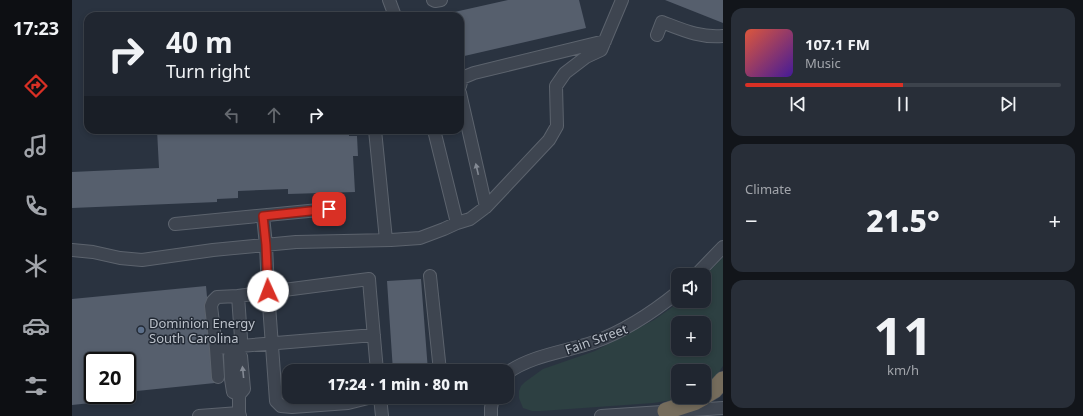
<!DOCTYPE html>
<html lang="en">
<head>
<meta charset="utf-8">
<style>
	:root { --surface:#202630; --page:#282e38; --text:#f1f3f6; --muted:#a2a5ab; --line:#3d434c; --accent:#d93025 }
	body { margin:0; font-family:"Noto Sans",sans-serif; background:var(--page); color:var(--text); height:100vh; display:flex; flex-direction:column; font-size:15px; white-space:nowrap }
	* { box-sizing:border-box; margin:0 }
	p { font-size:13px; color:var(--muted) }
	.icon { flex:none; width:22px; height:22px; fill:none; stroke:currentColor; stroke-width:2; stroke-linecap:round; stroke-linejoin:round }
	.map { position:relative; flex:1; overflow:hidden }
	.side { display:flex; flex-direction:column; gap:8px; padding:8px; background:#12151a; width:360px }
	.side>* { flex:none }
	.hud { position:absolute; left:12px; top:12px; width:380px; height:122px; border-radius:12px; box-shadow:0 2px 6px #0003,0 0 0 1px var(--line); background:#202630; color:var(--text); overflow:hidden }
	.fabs { position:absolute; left:599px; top:268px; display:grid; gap:8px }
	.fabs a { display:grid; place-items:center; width:40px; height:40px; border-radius:8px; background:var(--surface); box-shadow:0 2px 6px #0003,0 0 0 1px var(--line); font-size:20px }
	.speed { position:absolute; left:12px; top:352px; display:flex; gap:8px; font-size:20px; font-weight:700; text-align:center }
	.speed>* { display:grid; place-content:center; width:52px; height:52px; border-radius:50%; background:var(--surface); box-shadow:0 2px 6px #0003,0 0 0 1px var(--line); line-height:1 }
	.speed .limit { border:2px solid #111; border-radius:6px; background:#fff; color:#111 }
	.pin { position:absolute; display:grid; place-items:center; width:34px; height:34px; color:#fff; margin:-17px; border-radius:8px; box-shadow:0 2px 6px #0006 }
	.me { position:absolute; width:44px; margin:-22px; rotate:358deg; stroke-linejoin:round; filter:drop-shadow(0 0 3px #0008) }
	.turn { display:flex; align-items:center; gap:14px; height:84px; padding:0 16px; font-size:18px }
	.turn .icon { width:52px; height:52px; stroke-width:2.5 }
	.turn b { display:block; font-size:28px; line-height:34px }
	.lanes { display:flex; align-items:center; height:38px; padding:0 16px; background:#0003; justify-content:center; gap:20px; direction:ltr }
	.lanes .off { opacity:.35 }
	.big { font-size:30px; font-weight:800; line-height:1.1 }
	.side .tile { flex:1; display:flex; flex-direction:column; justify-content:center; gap:6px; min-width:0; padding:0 14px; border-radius:12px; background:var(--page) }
	.side .dial { align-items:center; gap:0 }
	.dial b { font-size:52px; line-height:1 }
	.song { display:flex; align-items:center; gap:12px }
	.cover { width:48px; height:48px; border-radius:6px; background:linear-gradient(135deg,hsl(10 70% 55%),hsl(260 70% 35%)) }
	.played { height:4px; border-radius:2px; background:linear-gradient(90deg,var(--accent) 50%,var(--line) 50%) }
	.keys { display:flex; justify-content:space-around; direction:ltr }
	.heat { display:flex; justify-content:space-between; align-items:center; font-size:22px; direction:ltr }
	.trip { position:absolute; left:210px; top:364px; width:232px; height:40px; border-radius:12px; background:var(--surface); box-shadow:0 2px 6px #0003,0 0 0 1px var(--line); font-weight:800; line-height:40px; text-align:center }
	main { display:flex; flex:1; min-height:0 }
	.menu { display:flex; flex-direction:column; width:72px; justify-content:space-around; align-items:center; background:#0d0f13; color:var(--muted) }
	.menu .icon { width:28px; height:28px }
	.menu .current { color:var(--accent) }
	.menu b { font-size:18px; color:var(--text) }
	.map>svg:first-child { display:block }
	.green { fill:#2d4042; fill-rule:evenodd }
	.building { fill:#565f6d }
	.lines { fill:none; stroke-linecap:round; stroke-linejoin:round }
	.minor-casing { stroke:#5c636d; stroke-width:14 }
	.highway-casing { stroke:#49505a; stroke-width:18 }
	.minor { stroke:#3e4550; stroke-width:12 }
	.highway { stroke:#756c5c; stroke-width:17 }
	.oneway { fill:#838993 }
	.route-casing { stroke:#8d1f18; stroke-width:10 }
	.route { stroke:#d93025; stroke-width:7 }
	.service-dot { fill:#5c6f8a; stroke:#232a35; stroke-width:1.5 }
	.labels { text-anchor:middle; stroke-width:3; stroke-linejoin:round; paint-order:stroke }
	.poi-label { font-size:13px; fill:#bbc1ca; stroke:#232a35; text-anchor:start }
	.street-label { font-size:13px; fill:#bbc1ca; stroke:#232a35 }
</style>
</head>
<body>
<main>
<nav class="menu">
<b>17:23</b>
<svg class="icon current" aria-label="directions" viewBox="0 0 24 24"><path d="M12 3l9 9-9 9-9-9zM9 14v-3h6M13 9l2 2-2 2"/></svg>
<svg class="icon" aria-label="music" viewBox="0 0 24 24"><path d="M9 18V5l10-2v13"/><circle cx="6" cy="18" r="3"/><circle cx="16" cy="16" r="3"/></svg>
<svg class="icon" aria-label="phone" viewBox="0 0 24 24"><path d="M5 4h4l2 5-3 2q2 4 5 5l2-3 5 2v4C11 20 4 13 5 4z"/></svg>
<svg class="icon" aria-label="climate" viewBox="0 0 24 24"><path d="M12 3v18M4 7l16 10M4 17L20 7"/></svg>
<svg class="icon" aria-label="car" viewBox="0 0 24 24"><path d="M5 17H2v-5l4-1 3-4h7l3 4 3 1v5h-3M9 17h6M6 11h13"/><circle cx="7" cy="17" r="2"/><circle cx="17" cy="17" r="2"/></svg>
<svg class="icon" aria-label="filters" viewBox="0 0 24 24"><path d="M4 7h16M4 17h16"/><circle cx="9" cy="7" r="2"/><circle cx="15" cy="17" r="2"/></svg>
</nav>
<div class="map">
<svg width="651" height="416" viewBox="0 0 651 416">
	<rect width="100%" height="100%" fill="#2a3340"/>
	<path class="green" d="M651,257V366L644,376L634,386L632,387V371H606V397H613L608,399L581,403L469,411H460L451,408L447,398V391L449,386L453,382L471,369L523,351L582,320L609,301H632V277ZM606,323H632V349H606Z"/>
	<path class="building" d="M436,0H507L514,28L388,57V16L369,15Z
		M593,0H651V23Z
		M85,130H277V136H285L286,156H281L283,192L216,194V189L166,191V198L145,199V202L0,208V172L87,168Z
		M349,279L356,371H321L315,281Z
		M134,286L143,383L55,392V361H21V395H46L47,400L0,405V299Z"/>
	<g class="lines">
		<g class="minor-casing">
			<path id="minor" d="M317,0L323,16
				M361,0L363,1L369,0
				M585,35L590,22C611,30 628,38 651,36
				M388,86L390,78L402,73L533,41
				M388,93L414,207
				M303,130L314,240
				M362,130L385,223
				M191,216L194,245L196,291L204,401L209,406L220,407L276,403L300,397
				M103,224L257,209
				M0,250L21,252L48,258L70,260L141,250L224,242L319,240L348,238L372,229L385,223L398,219L414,207L477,140L485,126L484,86L493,73L514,57L529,50L550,0
				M624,275L651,247
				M358,276L368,371
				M166,296L145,297L141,301L139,306L144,348L302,335
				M144,348L146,377
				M162,352L169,356L172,389L167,395V413
				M435,373C460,355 493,352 522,342C553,331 580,313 606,292
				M167,395L161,392L159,379L158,356L162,352V346L169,338L166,296L297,279L298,292L305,371
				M308,397L310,416
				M127,416L167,413L168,416
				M419,416V408L421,397
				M529,416L651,408"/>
		</g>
		<g class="highway-casing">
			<path id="highway" d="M632,396L642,390L651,380
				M594,411L622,402L631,397"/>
		</g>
		<use href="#minor" class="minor"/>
		<use href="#highway" class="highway"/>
	</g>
	<defs><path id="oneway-solid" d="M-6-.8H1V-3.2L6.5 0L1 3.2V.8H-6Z"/></defs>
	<g class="oneway">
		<use href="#oneway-solid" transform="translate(405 169) rotate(-103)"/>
		<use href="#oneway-solid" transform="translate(171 372) rotate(-96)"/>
	</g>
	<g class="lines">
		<g class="route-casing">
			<path id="route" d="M196,291L194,245L191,216L257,209"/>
		</g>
		<use href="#route" class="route"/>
	</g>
	<circle class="service-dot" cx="69" cy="330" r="4"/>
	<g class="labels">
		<g class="poi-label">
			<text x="77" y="328">Dominion Energy<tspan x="77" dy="15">South Carolina</tspan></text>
		</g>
		<g class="street-label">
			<text transform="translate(524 339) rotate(-20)" y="5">Fain Street</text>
		</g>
	</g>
</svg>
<div class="fabs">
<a><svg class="icon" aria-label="sound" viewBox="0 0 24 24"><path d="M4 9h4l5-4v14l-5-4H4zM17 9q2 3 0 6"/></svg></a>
<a>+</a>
<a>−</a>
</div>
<div class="speed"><div class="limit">20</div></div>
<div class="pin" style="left:257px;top:209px;background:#d93025"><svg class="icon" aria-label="arrive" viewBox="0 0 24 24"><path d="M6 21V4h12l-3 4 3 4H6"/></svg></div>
<svg class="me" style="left:196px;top:291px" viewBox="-20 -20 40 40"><circle r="19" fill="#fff"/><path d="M0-13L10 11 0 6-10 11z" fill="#d93025"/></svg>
<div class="trip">17:24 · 1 min · 80 m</div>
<div class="hud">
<div class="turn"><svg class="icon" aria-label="right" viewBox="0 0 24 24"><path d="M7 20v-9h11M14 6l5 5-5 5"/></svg><div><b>40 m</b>Turn right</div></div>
<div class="lanes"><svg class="icon off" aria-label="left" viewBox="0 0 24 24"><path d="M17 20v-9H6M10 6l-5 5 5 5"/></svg><svg class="icon off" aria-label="ahead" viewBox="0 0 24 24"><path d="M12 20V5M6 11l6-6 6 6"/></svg><svg class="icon" aria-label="right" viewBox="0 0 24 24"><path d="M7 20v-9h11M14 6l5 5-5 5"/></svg></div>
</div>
</div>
<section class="side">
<div class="tile">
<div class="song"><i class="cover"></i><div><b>107.1 FM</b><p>Music</p></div></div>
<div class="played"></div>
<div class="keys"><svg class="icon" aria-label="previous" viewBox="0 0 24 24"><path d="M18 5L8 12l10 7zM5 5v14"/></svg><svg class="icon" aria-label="pause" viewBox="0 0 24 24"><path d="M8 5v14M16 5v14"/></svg><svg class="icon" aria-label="next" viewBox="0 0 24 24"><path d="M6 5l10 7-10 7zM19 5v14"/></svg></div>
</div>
<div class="tile"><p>Climate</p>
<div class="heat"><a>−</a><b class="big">21.5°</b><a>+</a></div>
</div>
<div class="tile dial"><b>11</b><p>km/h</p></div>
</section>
</main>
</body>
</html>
